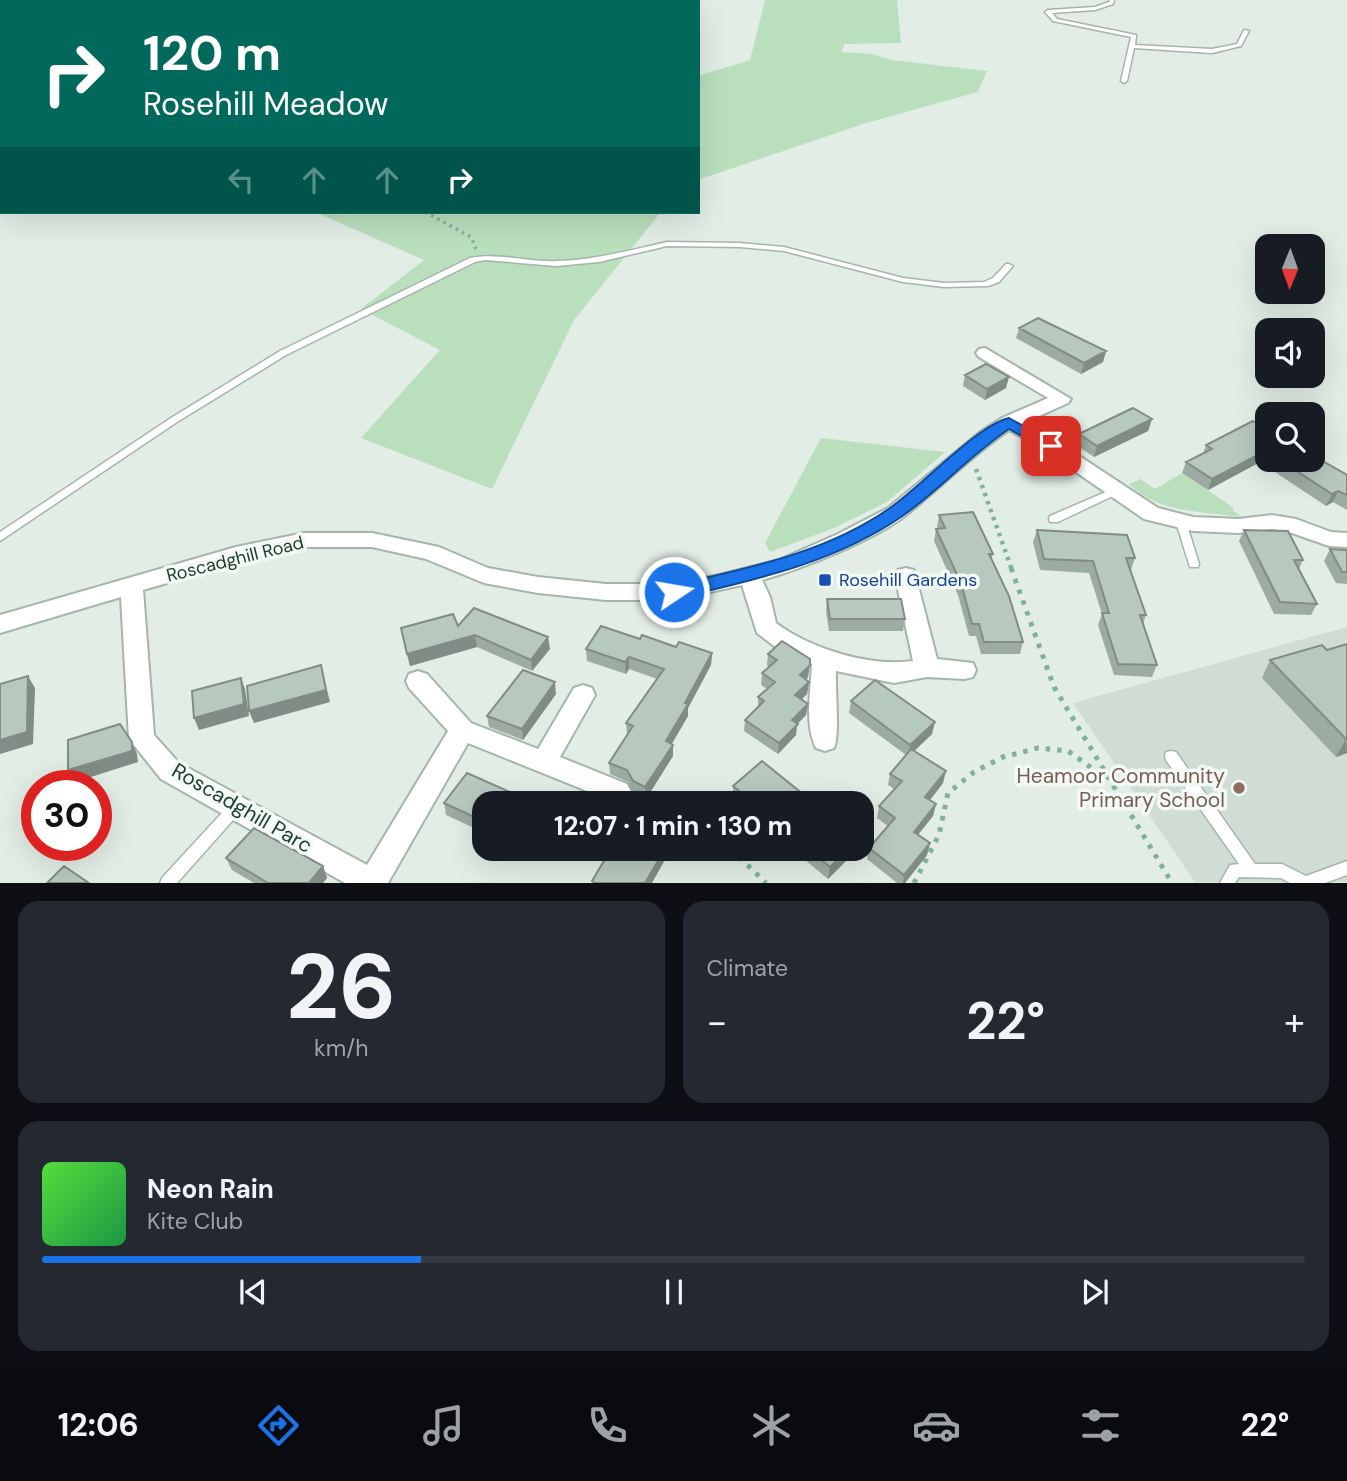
<!DOCTYPE html>
<html lang="en">
<head>
<meta charset="utf-8">
<style>
	:root { --surface:#171b24; --page:#242831; --text:#f1f3f6; --muted:#9ea1a6; --line:#363941; --accent:#1a73e8 }
	body { margin:0; font-family:"DM Sans",sans-serif; background:var(--page); color:var(--text); height:100vh; display:flex; flex-direction:column; font-size:26px; white-space:nowrap }
	* { box-sizing:border-box; margin:0 }
	p { font-size:23px; color:var(--muted) }
	.icon { flex:none; width:38px; height:38px; fill:none; stroke:currentColor; stroke-width:2; stroke-linecap:round; stroke-linejoin:round }
	.map { position:relative; height:883px; overflow:hidden }
	.panel { display:flex; flex-direction:column; gap:18px; padding:18px; background:#0d0f14; flex:1 }
	.panel>* { flex:none }
	.banner { position:absolute; left:0px; top:0px; width:700px; height:214px; box-shadow:0 7px 28px #0002; background:#00695c; color:#fff; overflow:hidden }
	.needle { width:46px; rotate:181deg }
	.buttons { position:absolute; left:1255px; top:234px; display:grid; gap:14px }
	.buttons a { display:grid; place-items:center; width:70px; height:70px; border-radius:14px; background:var(--surface); box-shadow:0 7px 28px #0002; font-size:35px }
	.speed { position:absolute; left:21px; top:770px; display:flex; gap:14px; font-size:35px; font-weight:700; text-align:center }
	.speed>* { display:grid; place-content:center; width:91px; height:91px; border-radius:50%; background:var(--surface); box-shadow:0 7px 28px #0002; line-height:1 }
	.speed .limit { border:10px solid #d22; background:#fff; color:#111 }
	.pin { position:absolute; display:grid; place-items:center; width:60px; height:60px; color:#fff; margin:-30px; border-radius:14px; box-shadow:0 4px 10px #0006 }
	.me { position:absolute; width:77px; margin:-38px; rotate:78deg; stroke-linejoin:round; filter:drop-shadow(0 0 5px #0008) }
	.turn { display:flex; align-items:center; gap:24px; height:147px; padding:0 28px; font-size:32px }
	.turn .icon { width:91px; height:91px; stroke-width:2.5 }
	.turn b { display:block; font-size:49px; line-height:60px }
	.lanes { display:flex; align-items:center; height:66px; padding:0 28px; background:#0003; justify-content:center; gap:35px; direction:ltr }
	.lanes .off { opacity:.35 }
	.big { font-size:52px; font-weight:700; line-height:1.1 }
	.panel .tile { flex:1; display:flex; flex-direction:column; justify-content:center; gap:10px; min-width:0; padding:0 24px; border-radius:21px; background:var(--page) }
	.panel .dial { align-items:center; gap:0 }
	.dial b { font-size:91px; line-height:1 }
	.song { display:flex; align-items:center; gap:21px }
	.cover { width:84px; height:84px; border-radius:10px; background:linear-gradient(135deg,hsl(110 70% 55%),hsl(140 70% 35%)) }
	.played { height:7px; border-radius:4px; background:linear-gradient(90deg,var(--accent) 30%,var(--line) 30%) }
	.keys { display:flex; justify-content:space-around; direction:ltr }
	.heat { display:flex; justify-content:space-between; align-items:center; font-size:38px; direction:ltr }
	.panel .tiles { flex:1; display:grid; gap:18px; grid-template-columns:1fr 1fr }
	.tile:last-child { grid-column:span 2 }
	.trip { position:absolute; left:472px; top:791px; width:402px; height:70px; border-radius:21px; background:var(--surface); box-shadow:0 7px 28px #0002; font-weight:700; line-height:70px; text-align:center }
	.tab-bar { display:flex; height:112px; justify-content:space-around; align-items:center; background:#090b0e; color:var(--muted) }
	.tab-bar .icon { width:49px; height:49px }
	.tab-bar .active { color:var(--accent) }
	.tab-bar b { font-size:32px; color:var(--text) }
	.map>svg:first-child { display:block }
	.built { fill:#d0ddd4 }
	.green { fill:#badfbd }
	.lines { fill:none; stroke-linecap:round; stroke-linejoin:round }
	.service-casing { stroke:#a4b5ac; stroke-width:3 }
	.minor-casing { stroke:#a4b5ac; stroke-width:4 }
	.trunk-casing { stroke:#c1c9c5; stroke-width:3 }
	.path-far3 { stroke:#81b299; stroke-width:2.5; stroke-dasharray:2 3.5; stroke-linecap:butt }
	.path-far2 { stroke:#81b299; stroke-width:3.5; stroke-dasharray:2.5 4.5; stroke-linecap:butt }
	.path-far1 { stroke:#81b299; stroke-width:4.5; stroke-dasharray:3.5 5; stroke-linecap:butt }
	.path { stroke:#81b299; stroke-width:5; stroke-dasharray:4.5 7; stroke-linecap:butt }
	.service { fill:#fff; fill-rule:evenodd }
	.minor { fill:#fff; fill-rule:evenodd }
	.trunk { fill:#48886c; fill-rule:evenodd }
	.wall { fill:#9daca3 }
	.shaded-wall { fill:#808c85 }
	.building { fill:#b7c8be; stroke:#808c85; stroke-width:2 }
	.route { fill:#1a73e8; stroke:#114b97; stroke-width:2 }
	.transit-dot { fill:#1a4fb4; stroke:#f3f9f5; stroke-width:2.5 }
	.education-dot { fill:#8d6e63; stroke:#f3f9f5; stroke-width:2.5 }
	.labels { text-anchor:middle; stroke-width:7; stroke-linejoin:round; paint-order:stroke }
	.street-label { font-size:18px; fill:#213f31; stroke:#f3f9f5 }
	.transit-label { font-size:18px; fill:#164399; stroke:#f3f9f5; text-anchor:start }
	.near-education-label { font-size:21px; fill:#785e54; stroke:#f3f9f5; text-anchor:end }
	.near-street-label { font-size:21px; fill:#213f31; stroke:#f3f9f5 }
</style>
</head>
<body>
<div class="map">
<svg width="1347" height="883" viewBox="0 0 1347 883">
	<rect width="100%" height="100%" fill="#e2ede6"/>
	<path class="built" d="M1347,627V882H1195L1073,703Z"/>
	<path class="green" d="M765,0H897L901,43L845,44L841,52L872,54L892,60L987,71L978,92L866,123L698,180V76L750,60Z
		M315,212H661L574,320L492,489L361,438L440,350L361,309L424,260Z
		M821,438L945,452L887,502L834,528L770,552L765,543Z
		M1182,473L1234,508L1232,510L1242,517C1202,511 1160,514 1129,484L1140,479L1155,489Z"/>
	<g class="lines">
		<g class="service-casing">
			<path id="service" d="M1110,0H1114L1113,4L1095,10L1052,13L1057,19L1136,35L1135,45L1212,49L1237,44L1244,30L1249,31L1241,46L1212,53L1134,48L1127,81L1124,83L1121,81L1131,37L1053,21L1045,12L1048,10L1095,7L1109,2Z
				M667,242L740,243L784,247L903,278L944,283L984,282L993,278L1006,264H1009L1013,266L999,282L988,286L944,287L903,282L784,251L740,247L667,246L599,262L556,266L485,260L475,262L286,355L177,422L0,541V532L171,418L280,351L470,258C499,252 529,263 558,261C595,260 631,250 667,242Z
				M1115,488L1119,489L1120,491L1119,493L1058,522H1050L1049,519L1050,516Z
				M1181,518L1185,519L1186,522L1199,564L1198,567H1190L1189,564L1176,522L1177,519Z
				M1171,751L1176,752L1255,864H1282L1306,876L1347,861V875L1325,883H1290L1281,878L1239,877L1235,883H1220L1230,865L1239,864L1166,760L1165,756L1166,752Z
				M236,801L241,803L243,807L241,811L177,883H160L162,878L231,803Z"/>
		</g>
		<g class="minor-casing">
			<path id="minor" d="M985,348L1071,399L1068,403L1024,423L1058,442L1158,508L1193,517L1239,519L1272,515L1296,519L1331,532L1347,533V547L1329,546L1292,533L1272,529L1239,533L1193,531L1144,519L1044,450L1009,430C972,455 940,488 905,516C872,541 802,569 762,580L770,597L776,623C811,649 869,667 913,661L895,576L898,570L906,568L914,570L937,659L973,663L976,670L973,677L964,679L927,677L894,683L836,671C835,688 840,736 834,748L825,751L816,748C804,724 811,690 812,664L778,649L757,633L742,585L674,600H606L538,593L484,583L426,559L372,547H304L236,563L143,590L154,735L179,763L367,865L448,731L409,688L406,681L409,674L418,671L427,674L471,723L538,749L574,688L583,685L592,688L595,695L560,757L627,784L631,792L627,800L617,803L468,743L388,883H345L161,779L129,739L121,597L0,633V615L236,547L304,533H372L439,547L488,568L538,577L606,584H674L719,575L779,560L838,534L888,508L979,433L1002,418L1048,398L979,357L976,353L979,349Z"/>
		</g>
		<g class="trunk-casing">
			<path id="trunk" d="M174,0H188L173,2Z
				M0,64H2V72H0Z"/>
		</g>
		<path class="path-far3" d="M107,2L110,0"/>
		<path class="path-far2" d="M425,212L471,237L476,249"/>
		<path class="path-far1" d="M976,469L1012,570"/>
		<path class="path" d="M1011,568L1054,687L1172,883
			M640,797L662,803
			M731,849L766,883
			M914,883L939,835L948,793L974,772L1003,757L1038,748L1068,751L1103,776"/>
		<use href="#service" class="service"/>
		<use href="#minor" class="minor"/>
		<use href="#trunk" class="trunk"/>
	</g>
	<path class="wall" d="M31,0H72L66,2H39Z
		M1019,328L1106,351L1103,362L1081,374L1016,338Z
		M965,375L1006,388L985,400L963,386Z
		M1152,419L1148,431L1094,457L1076,445L1079,434Z
		M1267,429V460H1312L1347,475V510L1333,502L1326,506L1260,462L1208,490L1182,473L1186,462L1203,454L1206,445Z
		M939,515L993,554L991,559L1023,642L1020,654H981L976,636H969L958,595L934,541L936,529H938L937,527Z
		M1037,530L1135,558L1131,570L1146,615L1143,624L1157,665L1152,677L1114,675L1098,625L1102,614L1089,573L1040,570L1033,542Z
		M1244,530L1303,560L1299,569L1317,604L1311,615L1274,614L1239,541Z
		M1330,549L1347,550V584L1336,583L1324,561Z
		M827,599L905,619L903,631H829L826,611Z
		M458,626L550,649L532,671L477,647L410,666L401,628Z
		M640,639L712,653L711,665L688,708V716L672,744L673,756L646,799L633,793L628,782L610,774L609,763L627,735L626,723L657,679L629,669L626,674L587,661L586,649Z
		M1347,644V753L1336,757L1262,678L1270,660L1327,650Z
		M768,654L808,677L806,680L809,682L807,694L801,699L808,704L806,715L797,724L796,735L778,754L744,731L745,720L758,707V697L767,689L761,685L762,673L769,667L767,665Z
		M556,694L523,740L489,727L487,716Z
		M851,701L932,734L914,751L943,783L930,800L936,804L933,816L918,835L930,843L927,855L905,883H897L867,859L869,848L888,826L877,818L879,806L894,789L888,785L890,774L906,755L849,713Z
		M733,786L814,803H739L733,798Z
		M444,803H485V833L446,815Z
		M518,849H551L543,860Z
		M792,849H857L856,851L828,879Z
		M226,858L323,866L327,878L323,883H254L232,870Z"/>
	<path class="shaded-wall" d="M54,0H72L66,2H54Z
		M1106,351L1103,362L1081,374L1084,363Z
		M1009,377L1006,388L985,400L987,389Z
		M1152,419L1148,431L1094,457L1097,446Z
		M1265,451L1260,462L1208,490L1212,479Z
		M1338,491L1333,502L1326,506L1332,494Z
		M475,635L477,647L410,666L407,654Z
		M548,637L550,649L532,671L531,660Z
		M712,653L711,665L688,708V716L666,753V741L685,703Z
		M629,657V669L626,674L625,662Z
		M321,665L330,702L254,723L249,711Z
		M810,665L808,677L798,687L800,675Z
		M28,676L35,688L33,744L0,754V740Z
		M241,678L245,689L249,716L199,730L194,718Z
		M555,682L556,694L523,740L522,729Z
		M809,682L807,694L794,707L795,695Z
		M808,704L806,715L797,724L796,735L778,754L779,743L792,720Z
		M935,722L932,734L908,757L910,745Z
		M1346,739L1347,753L1336,757Z
		M132,742L137,754L138,762L75,782L68,770Z
		M673,745V756L646,799L645,787Z
		M946,771L943,783L923,809L925,797Z
		M936,804L933,816L911,843L914,832Z
		M930,843L927,855L905,883H903L904,875Z
		M542,849H551L543,860Z
		M665,849H671L652,883H645Z
		M849,849H857L856,851L828,879L830,867Z
		M323,866L327,878L323,883H309Z"/>
	<path class="building" d="M1038,318L1106,351L1084,363L1019,328Z
		M986,364L1009,377L987,389L965,375Z
		M1133,408L1152,419L1097,446L1079,434Z
		M1253,421L1267,429V452L1265,451L1212,479L1186,462L1212,449L1206,445Z
		M1312,455L1347,475V495L1338,491L1332,494L1280,460H1312Z
		M973,512L993,554H989L1009,596L1023,642H984L979,624H972L961,583L936,529L945,528L939,515Z
		M1037,530L1127,535L1135,558H1126L1146,615H1140L1157,665L1118,664L1102,613H1109L1093,561L1044,559Z
		M1244,530L1288,531L1303,560H1294L1317,604L1280,602Z
		M1330,549L1347,550V572H1342Z
		M827,599H901L905,619H830Z
		M474,608L548,637L531,660L475,635L407,654L401,628L453,614L458,626Z
		M601,626L640,639L642,635L676,647L679,642L712,653L685,703L688,704L666,741L673,745L645,787L633,781L627,770L609,763L633,726L626,723L664,669L629,657L625,662L586,649Z
		M782,641L810,659V665L800,675L809,682L795,695L808,704L792,720L798,724L779,743L745,720L764,701L758,697L775,682L762,673L777,660L768,654Z
		M1347,644V739H1346L1270,660L1322,645L1327,650Z
		M321,665L326,690L249,711L247,686Z
		M523,670L555,682L522,729L487,716Z
		M28,676L27,732L0,740V684Z
		M241,678L244,704L194,718L192,691Z
		M875,680L935,722L910,745L851,701Z
		M120,724L132,742V751L68,770V740Z
		M911,749L946,771L925,797L936,804L914,832L930,843L904,875L869,848L895,818L879,806L902,781L890,774Z
		M762,761L814,803H754L733,786Z
		M467,773L535,803H485V822L444,803Z
		M254,828L323,866L309,883H268L226,858Z
		M611,849H665L645,883H595L592,881Z
		M808,849H849L830,867Z
		M64,866L89,883H47Z"/>
	<path class="route" d="M1009,418L1059,446L1056,449H1045L1009,429C970,455 939,491 901,517C832,564 753,580 674,599L667,597L664,592L667,587L674,585C748,568 826,553 890,508C921,487 976,426 1009,418Z"/>
	<rect class="transit-dot" x="818" y="573" width="14" height="14" rx="3.5"/>
	<circle class="education-dot" cx="1239" cy="788" r="7"/>
	<g class="labels">
		<g class="street-label">
			<text transform="translate(235 559) rotate(-14)" y="6">Roscadghill Road</text>
		</g>
		<g class="transit-label">
			<text x="839" y="586">Rosehill Gardens</text>
		</g>
		<g class="near-education-label">
			<text x="1225" y="783">Heamoor Community<tspan x="1225" dy="24">Primary School</tspan></text>
		</g>
		<g class="near-street-label">
			<text transform="translate(242 808) rotate(30)" y="7">Roscadghill Parc</text>
		</g>
	</g>
</svg>
<div class="buttons">
<a><svg class="needle" viewBox="-14 -14 28 28"><path d="M0-13l5 13h-10z" fill="#e53935"/><path d="M0 13l5-13h-10z" fill="#9ea1a6"/></svg></a>
<a><svg class="icon" aria-label="sound" viewBox="0 0 24 24"><path d="M4 9h4l5-4v14l-5-4H4zM17 9q2 3 0 6"/></svg></a>
<a><svg class="icon" aria-label="search" viewBox="0 0 24 24"><circle cx="10" cy="10" r="6"/><path d="M15 15l6 6"/></svg></a>
</div>
<div class="speed"><div class="limit">30</div></div>
<div class="pin" style="left:1051px;top:446px;background:#d93025"><svg class="icon" aria-label="arrive" viewBox="0 0 24 24"><path d="M6 21V4h12l-3 4 3 4H6"/></svg></div>
<svg class="me" style="left:674px;top:592px" viewBox="-20 -20 40 40"><circle r="17" fill="#1a73e8" stroke="#fff" stroke-width="3"/><path d="M0-11L8 9 0 5-8 9z" fill="#fff"/></svg>
<div class="trip">12:07 · 1 min · 130 m</div>
<div class="banner">
<div class="turn"><svg class="icon" aria-label="right" viewBox="0 0 24 24"><path d="M7 20v-9h11M14 6l5 5-5 5"/></svg><div><b>120 m</b>Rosehill Meadow</div></div>
<div class="lanes"><svg class="icon off" aria-label="left" viewBox="0 0 24 24"><path d="M17 20v-9H6M10 6l-5 5 5 5"/></svg><svg class="icon off" aria-label="ahead" viewBox="0 0 24 24"><path d="M12 20V5M6 11l6-6 6 6"/></svg><svg class="icon off" aria-label="ahead" viewBox="0 0 24 24"><path d="M12 20V5M6 11l6-6 6 6"/></svg><svg class="icon" aria-label="right" viewBox="0 0 24 24"><path d="M7 20v-9h11M14 6l5 5-5 5"/></svg></div>
</div>
</div>
<section class="panel">
<div class="tiles">
<div class="tile dial"><b>26</b><p>km/h</p></div>
<div class="tile"><p>Climate</p>
<div class="heat"><a>−</a><b class="big">22°</b><a>+</a></div>
</div>
<div class="tile">
<div class="song"><i class="cover"></i><div><b>Neon Rain</b><p>Kite Club</p></div></div>
<div class="played"></div>
<div class="keys"><svg class="icon" aria-label="previous" viewBox="0 0 24 24"><path d="M18 5L8 12l10 7zM5 5v14"/></svg><svg class="icon" aria-label="pause" viewBox="0 0 24 24"><path d="M8 5v14M16 5v14"/></svg><svg class="icon" aria-label="next" viewBox="0 0 24 24"><path d="M6 5l10 7-10 7zM19 5v14"/></svg></div>
</div>
</div>
</section>
<nav class="tab-bar">
<b>12:06</b>
<svg class="icon active" aria-label="directions" viewBox="0 0 24 24"><path d="M12 3l9 9-9 9-9-9zM9 14v-3h6M13 9l2 2-2 2"/></svg>
<svg class="icon" aria-label="music" viewBox="0 0 24 24"><path d="M9 18V5l10-2v13"/><circle cx="6" cy="18" r="3"/><circle cx="16" cy="16" r="3"/></svg>
<svg class="icon" aria-label="phone" viewBox="0 0 24 24"><path d="M5 4h4l2 5-3 2q2 4 5 5l2-3 5 2v4C11 20 4 13 5 4z"/></svg>
<svg class="icon" aria-label="climate" viewBox="0 0 24 24"><path d="M12 3v18M4 7l16 10M4 17L20 7"/></svg>
<svg class="icon" aria-label="car" viewBox="0 0 24 24"><path d="M5 17H2v-5l4-1 3-4h7l3 4 3 1v5h-3M9 17h6M6 11h13"/><circle cx="7" cy="17" r="2"/><circle cx="17" cy="17" r="2"/></svg>
<svg class="icon" aria-label="filters" viewBox="0 0 24 24"><path d="M4 7h16M4 17h16"/><circle cx="9" cy="7" r="2"/><circle cx="15" cy="17" r="2"/></svg>
<b>22°</b>
</nav>
</body>
</html>
